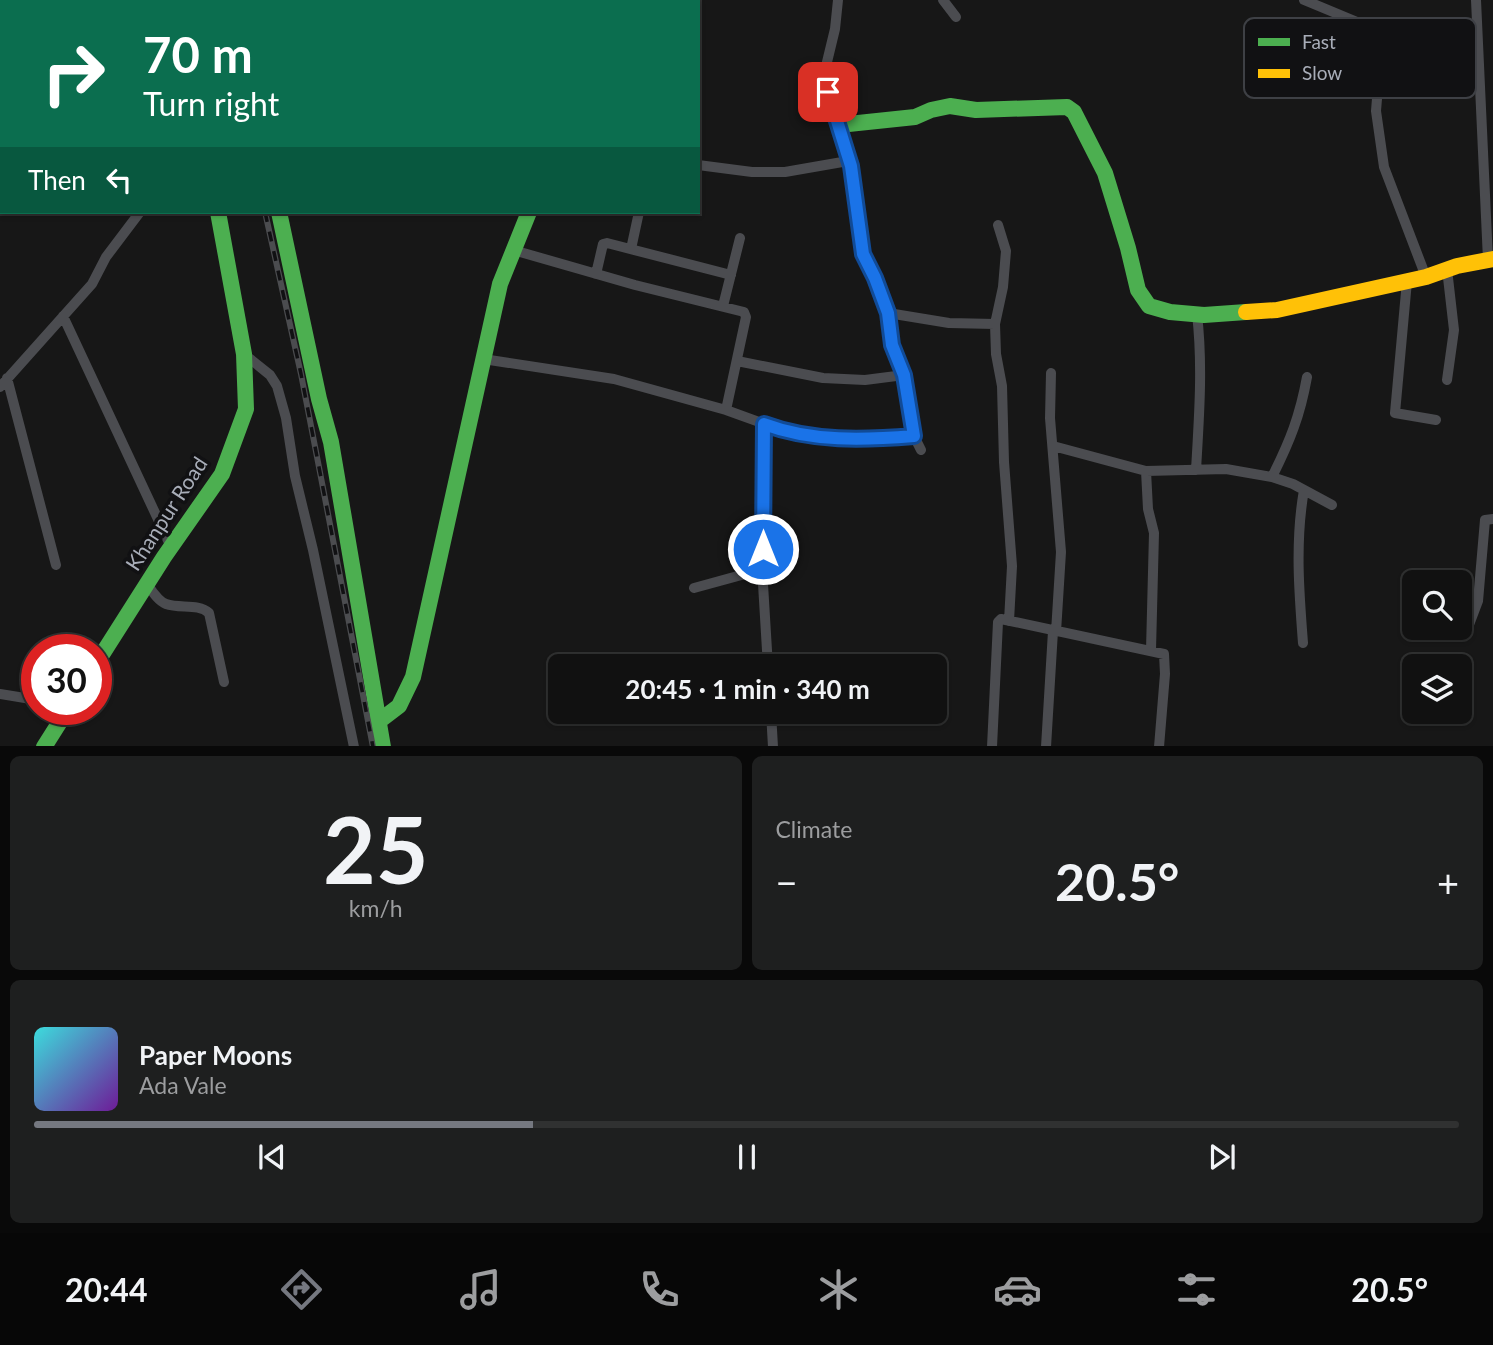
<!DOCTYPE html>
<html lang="en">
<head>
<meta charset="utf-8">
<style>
	:root { --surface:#111; --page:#1e1f1f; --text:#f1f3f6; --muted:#9c9d9f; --line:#303131; --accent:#757880 }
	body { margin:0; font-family:Lato,sans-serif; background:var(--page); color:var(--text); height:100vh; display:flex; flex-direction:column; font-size:26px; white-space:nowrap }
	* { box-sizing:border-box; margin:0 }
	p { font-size:23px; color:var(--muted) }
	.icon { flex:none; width:38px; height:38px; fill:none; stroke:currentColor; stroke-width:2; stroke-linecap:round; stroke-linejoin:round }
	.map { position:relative; height:746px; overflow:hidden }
	.details { display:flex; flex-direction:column; gap:10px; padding:10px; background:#090909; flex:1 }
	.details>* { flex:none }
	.hud { position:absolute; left:0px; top:0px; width:700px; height:214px; box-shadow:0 2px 5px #0004,0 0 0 2px var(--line); background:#0b6e4f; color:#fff; overflow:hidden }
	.fabs { position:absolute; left:1402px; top:570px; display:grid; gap:14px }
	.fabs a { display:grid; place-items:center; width:70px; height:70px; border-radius:10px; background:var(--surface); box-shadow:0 2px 5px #0004,0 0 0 2px var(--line); font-size:35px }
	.speed { position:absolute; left:21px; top:634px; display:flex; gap:14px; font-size:35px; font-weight:700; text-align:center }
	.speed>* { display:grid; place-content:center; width:91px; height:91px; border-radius:50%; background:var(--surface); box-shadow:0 2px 5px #0004,0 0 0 2px var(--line); line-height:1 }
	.speed .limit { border:10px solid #d22; background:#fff; color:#111 }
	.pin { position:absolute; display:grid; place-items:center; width:60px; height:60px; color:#fff; margin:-30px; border-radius:14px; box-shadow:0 4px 10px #0006 }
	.me { position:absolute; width:77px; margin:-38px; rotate:0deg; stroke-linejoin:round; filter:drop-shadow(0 0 5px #0008) }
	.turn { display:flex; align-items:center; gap:24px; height:147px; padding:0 28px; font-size:32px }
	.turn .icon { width:91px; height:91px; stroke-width:2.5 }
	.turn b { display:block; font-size:49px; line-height:60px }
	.then { display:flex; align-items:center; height:66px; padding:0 28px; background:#0003; gap:14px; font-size:26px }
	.big { font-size:52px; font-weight:700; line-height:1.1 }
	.details .card { flex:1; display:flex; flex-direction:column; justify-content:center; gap:10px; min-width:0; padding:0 24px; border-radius:10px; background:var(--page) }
	.details .dial { align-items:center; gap:0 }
	.dial b { font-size:91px; line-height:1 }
	.song { display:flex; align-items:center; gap:21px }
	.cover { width:84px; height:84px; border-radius:10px; background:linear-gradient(135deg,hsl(180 70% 55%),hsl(280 70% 35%)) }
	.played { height:7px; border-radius:4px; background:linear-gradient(90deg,var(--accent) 35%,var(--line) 35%) }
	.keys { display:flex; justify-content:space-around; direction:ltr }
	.heat { display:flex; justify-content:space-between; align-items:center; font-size:38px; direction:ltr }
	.details .tiles { flex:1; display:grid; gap:10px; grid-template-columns:1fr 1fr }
	.card:last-child { grid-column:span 2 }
	.trip { position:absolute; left:548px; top:654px; width:399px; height:70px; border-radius:10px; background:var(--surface); box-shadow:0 2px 5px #0004,0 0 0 2px var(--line); font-weight:700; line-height:70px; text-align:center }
	.dock { display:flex; height:112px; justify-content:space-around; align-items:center; background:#070707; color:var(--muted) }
	.dock .icon { width:49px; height:49px }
	.dock .on { color:var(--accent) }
	.dock b { font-size:32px; color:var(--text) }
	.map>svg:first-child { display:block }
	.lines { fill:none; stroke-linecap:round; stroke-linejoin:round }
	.street { stroke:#4b4c50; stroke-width:10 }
	.fast { stroke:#4caf50; stroke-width:16 }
	.slow { stroke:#ffc107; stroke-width:16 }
	.rail-casing { stroke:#4b4c4f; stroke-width:6 }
	.rail { stroke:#111113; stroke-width:3.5; stroke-dasharray:10; stroke-linecap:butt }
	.route-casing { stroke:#114b97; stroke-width:18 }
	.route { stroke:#1a73e8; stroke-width:12 }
	.labels { text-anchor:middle; stroke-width:7; stroke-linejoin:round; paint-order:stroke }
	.street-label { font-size:21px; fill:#a8adb8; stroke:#111113 }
	.key { fill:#111113; stroke:#3e4045; stroke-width:2 }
	.key-label { font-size:19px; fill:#a8adb8 }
</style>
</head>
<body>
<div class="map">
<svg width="1493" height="747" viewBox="0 0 1493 747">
	<rect width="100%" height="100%" fill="#171717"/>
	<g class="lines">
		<path class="street" d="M240,0V2
			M838,0L835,29L827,62L828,92L848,161
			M943,0L956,17
			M1304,0L1374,29L1381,49L1376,111L1384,167L1426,277
			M1476,0L1488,260
			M334,2L336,0
			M648,2V0
			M0,96H2
			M698,165L752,172H785L848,161L863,254L888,313L892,345L904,375L914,436L921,450
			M998,225L1006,251L1003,287L995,324L996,354L1002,386L1004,462L1012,566L1009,621
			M631,249L639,212
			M513,250L635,285L744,312L746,317L726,410
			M1447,269L1454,330L1447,380
			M596,274L603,244L607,243L731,275
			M1407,281L1395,413L1436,420
			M723,306L740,238
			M888,313L949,323L995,324
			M63,316L171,547
			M244,354L270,375L277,386L286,418L295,476L313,550L354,747
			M483,359L614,379L726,410L787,432L869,440L914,436
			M737,361L823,378L865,380L904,375
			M1051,373L1050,418L1061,552L1056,632
			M7,378L56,565
			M0,387L92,284L106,257L140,212
			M764,424L763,584L768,667
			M1053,446L1146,471L1226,469L1272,477L1293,484L1332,505
			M1196,470C1199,418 1203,366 1197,314
			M1146,471L1148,509L1154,533L1151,650
			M1272,477C1290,441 1300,416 1307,377
			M147,584C152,591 158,601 166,604C180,609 198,603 209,613L224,682
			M694,588L763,569
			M1467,630L1478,601L1485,520L1493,519
			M1303,643C1299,592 1295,541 1304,490
			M0,694L37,700
			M771,712L773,747
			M992,747L998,622L1001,619L1164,654L1165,674L1159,747
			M1046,747L1053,631"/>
		<path class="fast" d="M180,0V2
			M839,125L915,117L931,110L950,106L976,110L1067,107L1074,112L1105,173L1128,248L1138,290L1149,306L1170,312L1204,315L1246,312
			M279,212L319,399L331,442L383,747
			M96,664L164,557L222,474L246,409L244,354L218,212
			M378,722L399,706L413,677L500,284L529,212
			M44,747L68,709"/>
		<path class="slow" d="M1246,312L1277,310L1426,277L1457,266L1493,259"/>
		<g class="rail-casing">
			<path id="rail" d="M218,0L219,2
				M265,212L301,374L373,747"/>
		</g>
		<use href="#rail" class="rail"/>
	</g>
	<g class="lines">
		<g class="route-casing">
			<path id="route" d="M763,549L764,424C812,442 864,440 914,436L904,375L892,345L888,313L875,278L863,254L851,166L828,92"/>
		</g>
		<use href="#route" class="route"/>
	</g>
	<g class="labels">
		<g class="street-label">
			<text transform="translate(167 514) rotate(-57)" y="7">Khanpur Road</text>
		</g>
	</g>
	<rect x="1244" y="18" width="232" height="80" rx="10" class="key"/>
	<rect x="1258" y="38" width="32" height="8" fill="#4caf50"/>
	<rect x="1258" y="69" width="32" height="9" fill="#ffc107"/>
	<g class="key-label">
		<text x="1302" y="49">Fast</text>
		<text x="1302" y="80">Slow</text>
	</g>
</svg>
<div class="fabs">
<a><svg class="icon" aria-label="search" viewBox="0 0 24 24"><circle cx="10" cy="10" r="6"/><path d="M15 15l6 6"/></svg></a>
<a><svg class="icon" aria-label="layers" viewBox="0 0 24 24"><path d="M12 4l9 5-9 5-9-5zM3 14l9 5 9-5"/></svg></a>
</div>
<div class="speed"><div class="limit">30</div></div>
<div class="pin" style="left:828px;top:92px;background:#d93025"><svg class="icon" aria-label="arrive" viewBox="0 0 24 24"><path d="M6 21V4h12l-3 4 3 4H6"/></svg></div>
<svg class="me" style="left:763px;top:549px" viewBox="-20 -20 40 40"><circle r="17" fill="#1a73e8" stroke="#fff" stroke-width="3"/><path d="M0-11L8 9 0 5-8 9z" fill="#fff"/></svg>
<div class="trip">20:45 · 1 min · 340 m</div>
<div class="hud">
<div class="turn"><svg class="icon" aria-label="right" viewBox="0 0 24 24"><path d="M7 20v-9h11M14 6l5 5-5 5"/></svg><div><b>70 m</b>Turn right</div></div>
<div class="then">Then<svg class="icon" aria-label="left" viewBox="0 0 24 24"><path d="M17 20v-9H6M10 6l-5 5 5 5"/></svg></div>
</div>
</div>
<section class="details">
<div class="tiles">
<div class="card dial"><b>25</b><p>km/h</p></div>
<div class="card"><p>Climate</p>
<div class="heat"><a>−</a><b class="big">20.5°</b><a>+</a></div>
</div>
<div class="card">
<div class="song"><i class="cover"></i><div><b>Paper Moons</b><p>Ada Vale</p></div></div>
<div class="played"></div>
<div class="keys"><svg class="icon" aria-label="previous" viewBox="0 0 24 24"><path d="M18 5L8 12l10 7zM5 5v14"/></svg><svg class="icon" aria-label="pause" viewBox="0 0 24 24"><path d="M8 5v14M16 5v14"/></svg><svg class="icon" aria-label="next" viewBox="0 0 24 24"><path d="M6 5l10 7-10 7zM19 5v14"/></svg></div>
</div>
</div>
</section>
<nav class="dock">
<b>20:44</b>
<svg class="icon on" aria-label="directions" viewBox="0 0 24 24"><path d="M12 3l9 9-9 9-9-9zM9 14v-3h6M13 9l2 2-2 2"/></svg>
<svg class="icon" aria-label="music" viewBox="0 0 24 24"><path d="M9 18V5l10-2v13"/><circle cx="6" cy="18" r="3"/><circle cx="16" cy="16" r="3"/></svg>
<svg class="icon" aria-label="phone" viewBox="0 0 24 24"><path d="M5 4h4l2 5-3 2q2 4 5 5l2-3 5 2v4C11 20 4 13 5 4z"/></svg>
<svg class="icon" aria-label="climate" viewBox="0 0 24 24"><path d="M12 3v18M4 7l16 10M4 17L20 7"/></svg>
<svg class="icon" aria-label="car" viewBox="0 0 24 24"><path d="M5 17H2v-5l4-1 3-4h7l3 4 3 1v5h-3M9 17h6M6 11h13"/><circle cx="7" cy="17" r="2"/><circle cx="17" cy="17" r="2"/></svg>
<svg class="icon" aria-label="filters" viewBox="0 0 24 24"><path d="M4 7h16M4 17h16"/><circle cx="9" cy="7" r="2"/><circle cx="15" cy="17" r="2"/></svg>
<b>20.5°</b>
</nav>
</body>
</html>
